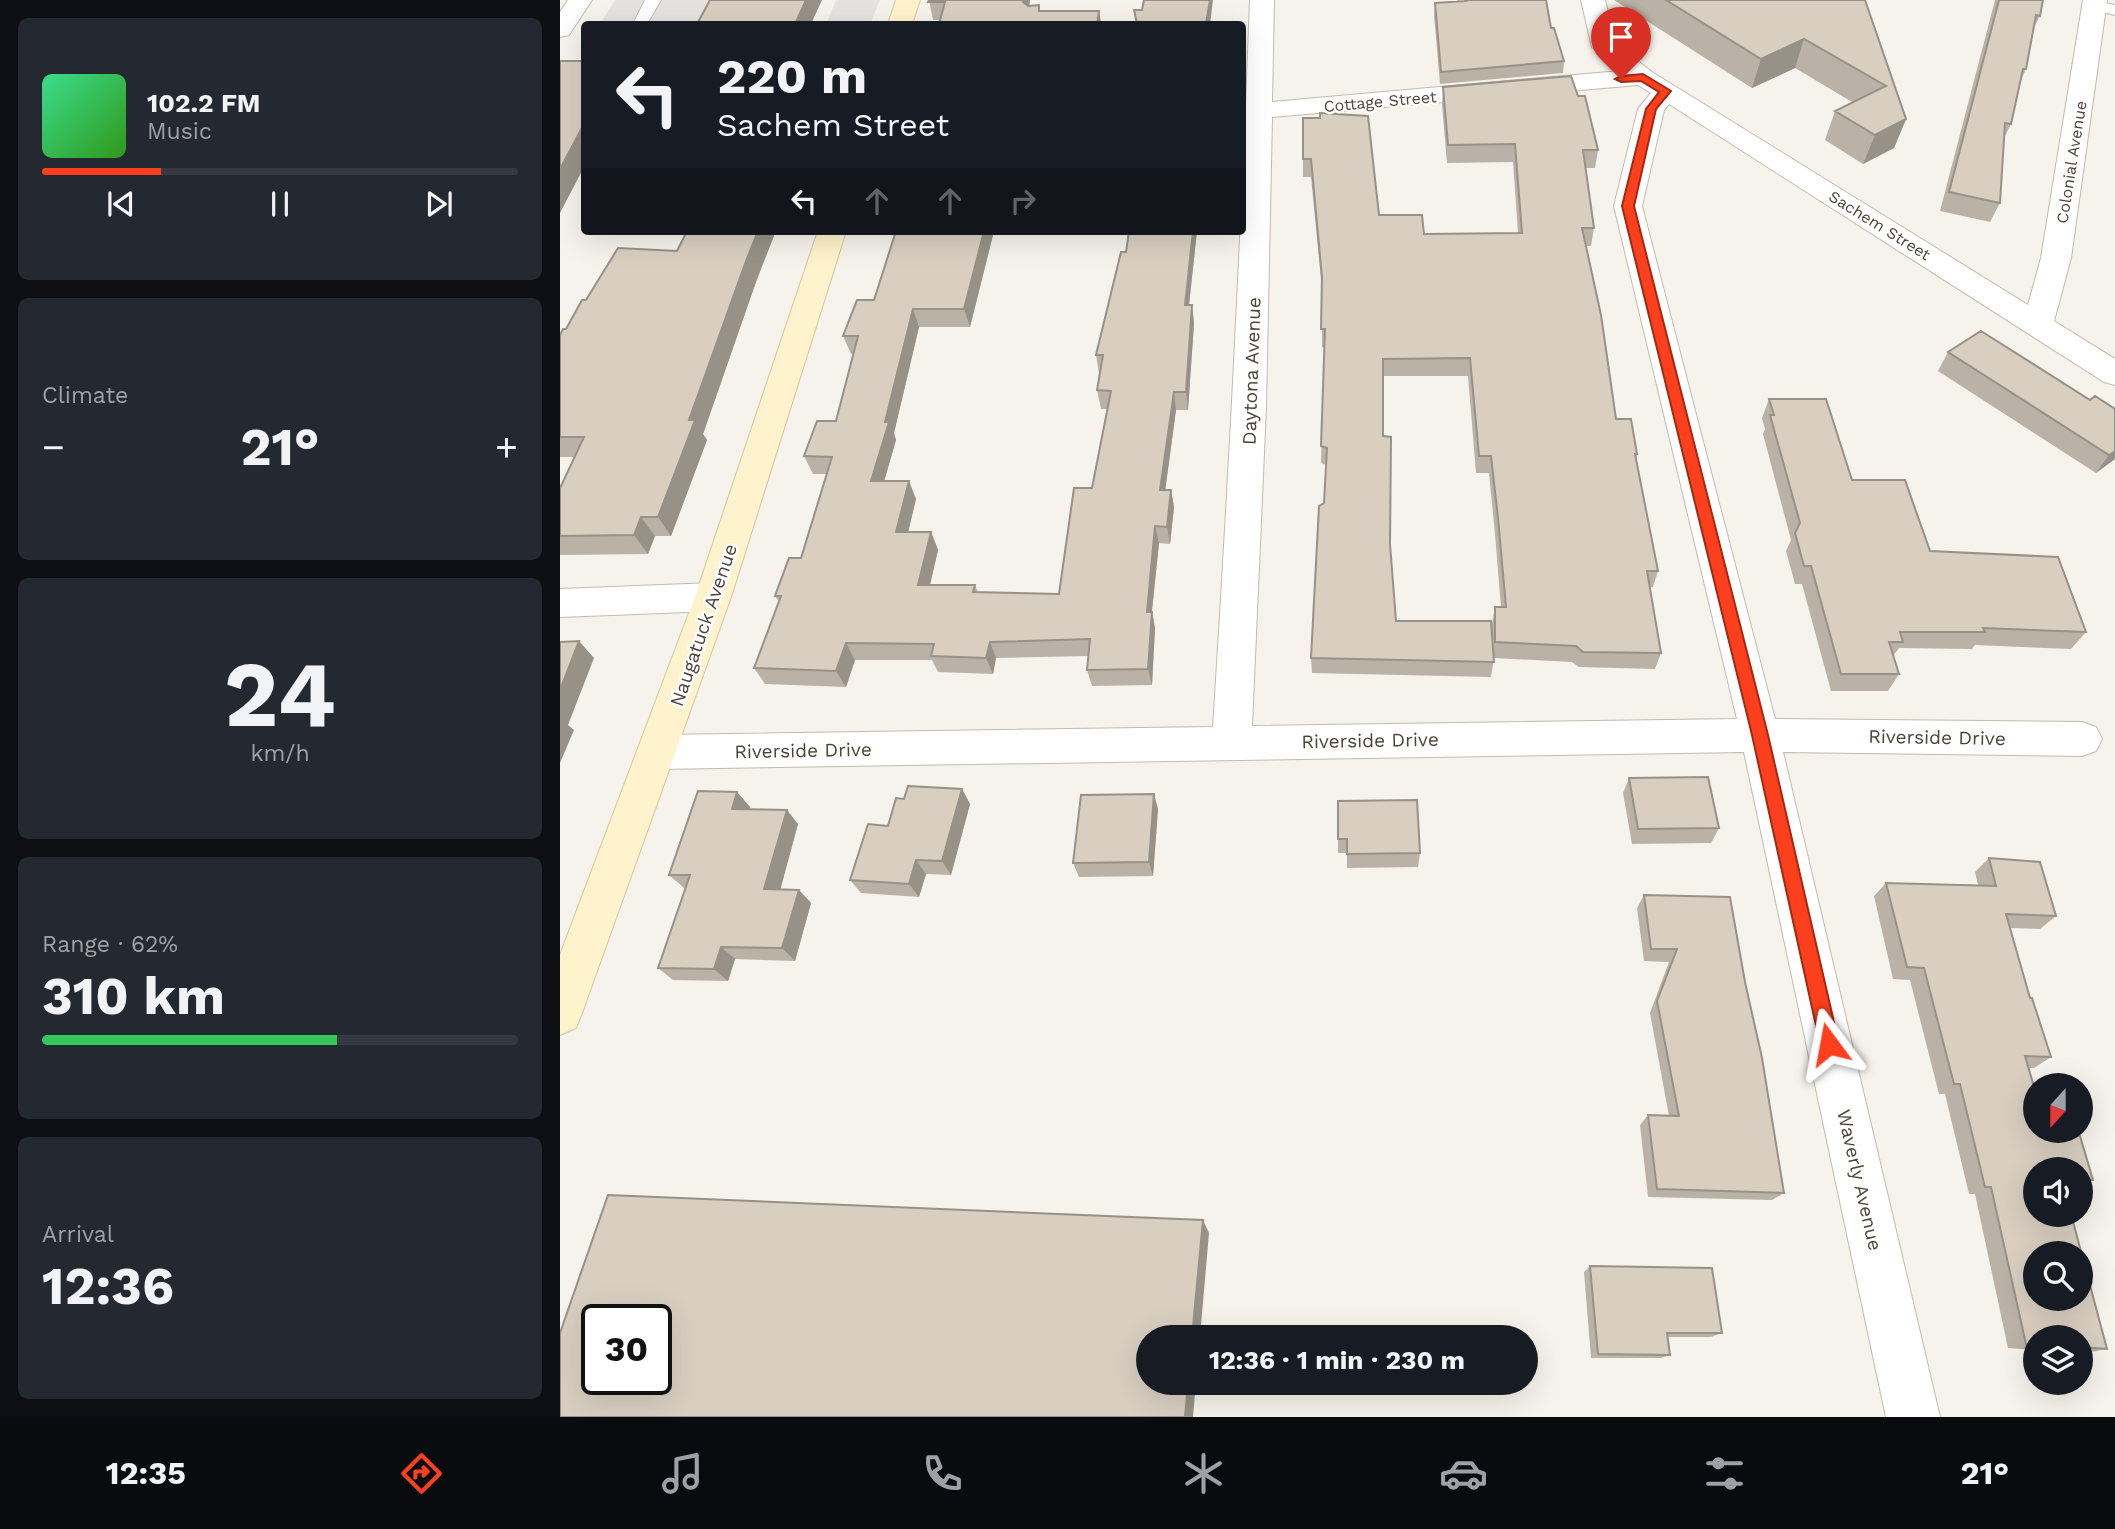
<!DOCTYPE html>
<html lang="en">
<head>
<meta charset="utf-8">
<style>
	:root { --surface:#171b24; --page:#242831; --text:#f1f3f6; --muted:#9ea1a6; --line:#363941; --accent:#fc3f1d }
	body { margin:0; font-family:"Work Sans",sans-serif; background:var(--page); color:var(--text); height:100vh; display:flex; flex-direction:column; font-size:26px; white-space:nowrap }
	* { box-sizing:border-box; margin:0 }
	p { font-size:23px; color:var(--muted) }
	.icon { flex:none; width:38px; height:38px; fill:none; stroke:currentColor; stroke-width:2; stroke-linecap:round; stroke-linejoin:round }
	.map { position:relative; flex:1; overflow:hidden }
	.side { display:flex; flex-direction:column; gap:18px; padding:18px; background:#0d0f14; width:560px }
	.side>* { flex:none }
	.guide { position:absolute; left:21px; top:21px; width:665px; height:214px; border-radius:7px; box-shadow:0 7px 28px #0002; background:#171b24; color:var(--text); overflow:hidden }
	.needle { width:46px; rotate:201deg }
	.controls { position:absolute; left:1463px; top:1073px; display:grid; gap:14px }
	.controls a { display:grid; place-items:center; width:70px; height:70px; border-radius:50%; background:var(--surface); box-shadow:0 7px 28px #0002; font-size:35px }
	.speed { position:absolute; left:21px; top:1304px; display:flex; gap:14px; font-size:35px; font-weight:700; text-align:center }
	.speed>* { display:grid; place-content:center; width:91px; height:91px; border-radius:50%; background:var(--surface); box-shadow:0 7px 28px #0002; line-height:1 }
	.speed .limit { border:4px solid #111; border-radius:10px; background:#fff; color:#111 }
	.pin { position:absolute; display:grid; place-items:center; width:60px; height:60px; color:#fff; margin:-72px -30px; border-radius:50% 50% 50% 0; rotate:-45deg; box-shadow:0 0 7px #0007 }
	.pin .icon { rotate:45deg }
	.me { position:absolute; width:77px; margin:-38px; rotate:347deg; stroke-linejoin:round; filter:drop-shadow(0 0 5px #0008) }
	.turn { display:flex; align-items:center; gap:24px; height:147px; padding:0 21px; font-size:32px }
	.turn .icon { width:91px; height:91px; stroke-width:2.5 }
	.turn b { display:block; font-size:49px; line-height:60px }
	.lanes { display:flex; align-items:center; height:66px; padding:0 21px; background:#0003; justify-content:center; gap:35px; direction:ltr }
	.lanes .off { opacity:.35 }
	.big { font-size:52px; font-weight:700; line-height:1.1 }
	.side .widget { flex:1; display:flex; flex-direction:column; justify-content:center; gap:10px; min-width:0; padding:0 24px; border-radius:10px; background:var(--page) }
	.side .dial { align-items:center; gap:0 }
	.dial b { font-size:91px; line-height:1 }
	.song { display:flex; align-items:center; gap:21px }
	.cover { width:84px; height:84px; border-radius:10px; background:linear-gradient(135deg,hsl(150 70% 55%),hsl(110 70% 35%)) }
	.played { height:7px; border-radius:4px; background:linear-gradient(90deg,var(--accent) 25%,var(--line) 25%) }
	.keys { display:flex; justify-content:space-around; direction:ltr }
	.heat { display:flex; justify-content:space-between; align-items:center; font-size:38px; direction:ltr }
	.charge { height:10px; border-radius:5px; background:linear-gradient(90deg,#34c759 62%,var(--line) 0) }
	.trip { position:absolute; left:576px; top:1325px; width:402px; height:70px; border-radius:35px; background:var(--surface); box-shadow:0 7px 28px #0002; font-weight:700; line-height:70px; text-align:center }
	.menu { display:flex; height:112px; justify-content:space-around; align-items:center; background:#090b0e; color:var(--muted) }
	.menu .icon { width:49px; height:49px }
	.menu .selected { color:var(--accent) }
	.menu b { font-size:32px; color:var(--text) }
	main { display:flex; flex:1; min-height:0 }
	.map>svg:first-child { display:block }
	.parking { fill:#e5e3e0 }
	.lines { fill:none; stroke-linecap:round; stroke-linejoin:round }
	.service-casing { stroke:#c2bbae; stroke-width:2 }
	.minor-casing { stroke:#c2bbae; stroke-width:2 }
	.secondary-casing { stroke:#d6c79b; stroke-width:2 }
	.service { fill:#fff; fill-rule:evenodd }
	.minor { fill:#fff; fill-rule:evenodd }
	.secondary { fill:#fff3cd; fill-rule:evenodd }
	.wall { fill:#bab2a6; fill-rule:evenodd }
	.shaded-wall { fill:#979187 }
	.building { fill:#d8cfc1; stroke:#979187; stroke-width:2; fill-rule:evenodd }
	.route { fill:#fc3f1d; stroke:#a42913; stroke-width:2 }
	.labels { text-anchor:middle; stroke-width:5; stroke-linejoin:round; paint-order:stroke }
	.far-street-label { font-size:16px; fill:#4b4439; stroke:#fff }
	.street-label { font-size:19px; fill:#4b4439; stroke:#fff }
</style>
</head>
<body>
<main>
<section class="side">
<div class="widget">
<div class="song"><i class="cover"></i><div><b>102.2 FM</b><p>Music</p></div></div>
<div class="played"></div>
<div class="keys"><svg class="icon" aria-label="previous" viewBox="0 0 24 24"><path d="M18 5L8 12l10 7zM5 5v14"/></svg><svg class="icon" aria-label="pause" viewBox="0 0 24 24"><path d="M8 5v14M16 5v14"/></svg><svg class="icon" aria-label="next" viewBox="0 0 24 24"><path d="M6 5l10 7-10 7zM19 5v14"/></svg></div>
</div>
<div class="widget"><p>Climate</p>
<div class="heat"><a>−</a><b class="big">21°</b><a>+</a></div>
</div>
<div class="widget dial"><b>24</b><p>km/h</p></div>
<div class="widget"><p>Range · 62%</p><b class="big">310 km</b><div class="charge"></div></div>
<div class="widget"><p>Arrival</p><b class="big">12:36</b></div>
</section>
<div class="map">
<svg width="1555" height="1417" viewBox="0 0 1555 1417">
	<rect width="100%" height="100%" fill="#f6f3ec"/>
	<path class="parking" d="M55,0H167L160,24H40Z
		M276,0H320L310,24H266Z"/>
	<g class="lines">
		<g class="service-casing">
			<path id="service" d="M85,0H101L87,24H73Z
				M1535,1L1555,5V15L1530,9L1527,6Z"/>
		</g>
		<g class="minor-casing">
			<path id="minor" d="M8,0H32L9,35L0,37V12Z
				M690,0H714L712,102L1060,71L1032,47L1021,0H1045L1056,44L1092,72L1468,305L1481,258L1523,0H1547L1511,258L1494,321L1555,359V385L1544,382L1109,104L1104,110L1082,206L1215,719L1522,722L1536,727L1542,739L1536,751L1522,756L1223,752L1380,1417H1326L1184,752L98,769L84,764L78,752L84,740L98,735L653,727C666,524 677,321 685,120H682V104H686ZM1078,85L1091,93L1078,109L1054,206L1177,719L692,726L706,407L712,117Z
				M153,583L166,587L171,597L166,607L153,611L0,617V589Z"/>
		</g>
		<g class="secondary-casing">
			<path id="secondary" d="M336,0H360L352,24H328Z
				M258,231H286L171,597L22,1013L16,1028L0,1035V955L135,597Z"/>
		</g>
		<use href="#service" class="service"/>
		<use href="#minor" class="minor"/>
		<use href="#secondary" class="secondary"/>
	</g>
	<path class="wall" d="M369,0H470L469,6L481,11H539L541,24H379L380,20H373Z
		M897,0H986L991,28L1004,61L1003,73L880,84L874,15L875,3L898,2Z
		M1054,0H1305L1346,119L1334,148L1303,164L1265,140L1275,111L1292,102L1235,68L1192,88Z
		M1435,0H1483L1480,16L1473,29L1466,69L1460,82L1451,124L1444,138L1440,203L1430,222L1380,211Z
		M883,87L1018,96L1038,150L1035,168H1026L1034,228L1031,246H1026L1056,419L1077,454L1076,459L1098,571L1093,587H1090L1101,653L1095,669L1019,667L1012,662L934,658L931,677L752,673L751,658L764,503L766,465L761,463L764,347H762V290L751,177H743V118L819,215L864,234L958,233L953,162L887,163L882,105ZM823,376H908L916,473H929L935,534L941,607H935L932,623L836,621L830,544L823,436Z
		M336,231H434L410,327H359L334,433L336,440L324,481L356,499L348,532H371L378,550L370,585H415L418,592L499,594L532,488L547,409H541L537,390L539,373L536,355L566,252L637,231L629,305H632L634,323L628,410H616L605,490H611L614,507L610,544L599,543L592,612L595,628L592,685L532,686L527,670L529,656L436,658L433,674L378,672L372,660H295L286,687L205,684L194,668L219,602L215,596L241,558L266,474H253L244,456L276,421L293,354H291L283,336L314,300Z
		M117,251L196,282L143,434L147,440L111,536H95L88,554L0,555V488L15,457H0V335L6,329L26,300Z
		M1388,352L1555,409V459L1536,473L1378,371Z
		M1209,399L1292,480L1370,551L1526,632L1511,649L1415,645L1412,649L1339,648L1333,656L1339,674L1328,691H1271L1242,584H1235L1226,551L1231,540L1203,434L1205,429L1202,418Z
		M1069,778L1159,828L1151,843L1072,844L1063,793Z
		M402,789L410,804L391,875L366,874L359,897L301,893L290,880L328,826L344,799Z
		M177,792L190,807L189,809L238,824L220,889L239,890L251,903L235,961L175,959L168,981L113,980L98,968L126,889L124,888L109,875Z
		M778,801L860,853L858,867L787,868V853H778Z
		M598,809L593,876L519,877L513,863Z
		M1429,858L1496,916L1480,929L1450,928L1470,998L1491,1057L1474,1068H1469L1488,1134L1533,1180L1521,1185V1169H1475L1547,1349L1526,1353H1521V1337H1475V1350L1448,1348L1415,1194H1409L1385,1094H1379L1350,980L1333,979L1314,896L1326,883L1418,885L1415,872Z
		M1084,895L1185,982L1224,1193L1212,1200L1088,1197L1080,1125L1088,1115L1109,1116L1090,1013L1109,962L1084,961L1077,908Z
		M1030,1266L1162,1333L1151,1337H1108L1110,1355L1101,1358H1031L1024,1272Z"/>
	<path class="shaded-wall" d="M246,0H262L251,24H235Z
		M464,0H470L467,20L463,2Z
		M650,0H653L650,24H646Z
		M539,11L541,24H537Z
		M1244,39L1235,68L1192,88L1201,59Z
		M1346,119L1334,148L1303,164L1315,135Z
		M24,124V167L0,213V169Z
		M198,231H216L196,282L143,434L147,440L111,536L98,517L129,420L186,261Z
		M424,231H434L410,327L404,309Z
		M633,231H637L627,323L625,305Z
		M632,305L634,323L628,410L626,392Z
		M353,309L359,327L334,433L336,440L319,499L311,481Z
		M614,392L616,410L603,507L600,490Z
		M1555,451V459L1536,473L1549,455Z
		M349,481L356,499L344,550L336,532Z
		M611,490L614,507L610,544L607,527Z
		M81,517L95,536L88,554L74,535Z
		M595,526L599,543L590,628L587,612Z
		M371,532L378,550L366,602L358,585Z
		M592,612L595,628L592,685L588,669Z
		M19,641L34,658L8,725L14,730L0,763V690Z
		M430,642L436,658L433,674L426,658Z
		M286,643L295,660L286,687L276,671Z
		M402,789L410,804L391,875L382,861Z
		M177,792L190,807L185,824L172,809Z
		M594,794L598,809L593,876L589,862Z
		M227,810L238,824L217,902L204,889Z
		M356,860L366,874L359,897L349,884Z
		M239,890L251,903L235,961L222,948Z
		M161,947L175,959L168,981L154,969Z
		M643,1220L649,1233L640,1337H632Z
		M628,1382H636L633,1417H625Z"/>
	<path class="building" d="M150,0H246L235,24H137Z
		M369,0H464L463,2L468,6L479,5V11H539L537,24H379L385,2H368Z
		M584,0H650L646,24H577L574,10H582Z
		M905,0H986L991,28H994L1004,61L881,72L875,3L906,1Z
		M1106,0H1305L1346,119L1315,135L1275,111L1326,86L1244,39L1201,59Z
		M1439,0H1483L1480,16L1476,15L1466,69H1463L1451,124L1445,123L1440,203L1389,192Z
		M0,61H24V124L0,169Z
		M1011,76L1018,96H1025L1038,150H1023L1034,228H1022L1041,315L1056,419H1071L1077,454H1075L1098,571H1087L1101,653L1023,652L1016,646L935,642V607H946L938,518L931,456H919L910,358L823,359V436L831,437L830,544L836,621H931L934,662L751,658L759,506L764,503L767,448L761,446L765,329H761L762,277L751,159H743V118H760V113L808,116L819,215H862L864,234L962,233L955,144L888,145L883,87Z
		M127,231H198L186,261L129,420H135L98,517H81L74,535L0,536V488L24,437H0V335L3,329H6L22,300H26L58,248L117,251Z
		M336,231H424L404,309H353L325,422H329L311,481H349L336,532H371L358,585H415L413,592L499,594L514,488H532L551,391L537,390L543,355H536L561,252H566L569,231H633L625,305H632L626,392H614L600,490H611L607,527L595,526L587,612H592L588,669L527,670L530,639L430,642L426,658L371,656L374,644L286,643L276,671L194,668L221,596H215L229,558H241L272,457L244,456L257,421H276L298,336H283L297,300H314Z
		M1421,331L1530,400L1535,396L1555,409V451L1549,455L1388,352Z
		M1209,399H1266L1292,480H1345L1370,551L1498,557L1526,632L1423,628L1425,632H1340L1343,642H1329L1339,674H1281L1251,566H1244L1235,533L1240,523L1210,415H1214Z
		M19,641L0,690V642Z
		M1148,777L1159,828L1078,829L1069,778Z
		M348,786L402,789L382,861L356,860L349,884L290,880L308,824L328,826L336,798L344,799Z
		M138,791L177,792L172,809L227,810L204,889L239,890L222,948L161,947L154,969L98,968L130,875H109Z
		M594,794L589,862L513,863L521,795Z
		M857,800L860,853L787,854V839H778V801Z
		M1429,858L1480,862L1496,916L1446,914L1470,998H1472L1491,1057L1465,1056L1475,1090V1130H1487L1488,1134L1520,1136L1533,1180H1521V1169H1475V1214H1511L1547,1349L1521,1347V1337H1475V1345L1466,1344L1431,1187H1425L1400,1084H1394L1364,968L1347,967L1326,883L1436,886ZM1475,1253H1521V1298H1475Z
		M1084,895L1170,897L1185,982L1202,1058L1224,1193L1097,1189L1088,1115L1119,1116L1097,1001L1117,949H1091Z
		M48,1195L643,1220L632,1337H588V1382H628L625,1417H0V1333ZM37,1320H96V1379H37Z
		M1030,1266L1152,1268L1162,1333H1107L1110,1355L1038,1354Z"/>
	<path class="route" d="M1083,74L1111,91L1096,109L1074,206L1208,735L1279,1044L1276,1050L1269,1053L1263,1050L1260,1044L1192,735L1062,206L1086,109L1099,92L1081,81L1061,82L1055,79L1061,76Z"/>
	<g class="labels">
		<g class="far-street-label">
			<text transform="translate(820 101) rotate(-5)" y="6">Cottage Street</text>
			<text transform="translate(1511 162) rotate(-81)" y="6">Colonial Avenue</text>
			<text transform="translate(1320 225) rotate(32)" y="6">Sachem Street</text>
		</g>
		<g class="street-label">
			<text transform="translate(691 371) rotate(-88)" y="7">Daytona Avenue</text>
			<text transform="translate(143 625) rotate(-71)" y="7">Naugatuck Avenue</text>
			<text transform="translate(1377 737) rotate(1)" y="7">Riverside Drive</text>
			<text transform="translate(810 740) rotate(-1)" y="7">Riverside Drive</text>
			<text transform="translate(243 750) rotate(-1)" y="7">Riverside Drive</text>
			<text transform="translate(1300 1180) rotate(77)" y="7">Waverly Avenue</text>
		</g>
	</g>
</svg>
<div class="controls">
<a><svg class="needle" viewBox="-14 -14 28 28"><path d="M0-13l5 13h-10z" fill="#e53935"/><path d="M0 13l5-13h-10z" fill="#9ea1a6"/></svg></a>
<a><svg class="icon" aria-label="sound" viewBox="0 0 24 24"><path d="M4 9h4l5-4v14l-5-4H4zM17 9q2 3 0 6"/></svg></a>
<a><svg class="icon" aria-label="search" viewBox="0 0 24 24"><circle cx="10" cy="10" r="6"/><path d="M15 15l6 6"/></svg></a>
<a><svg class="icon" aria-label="layers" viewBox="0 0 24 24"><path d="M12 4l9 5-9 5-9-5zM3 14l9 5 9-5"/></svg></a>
</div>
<div class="speed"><div class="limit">30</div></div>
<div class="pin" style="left:1061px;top:79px;background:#d93025"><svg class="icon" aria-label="arrive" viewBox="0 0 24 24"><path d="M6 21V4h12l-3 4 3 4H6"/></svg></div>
<svg class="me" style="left:1269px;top:1044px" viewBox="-20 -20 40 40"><path d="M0-17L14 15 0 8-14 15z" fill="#fc3f1d" stroke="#fff" stroke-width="4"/></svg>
<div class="trip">12:36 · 1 min · 230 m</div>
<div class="guide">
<div class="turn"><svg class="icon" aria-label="left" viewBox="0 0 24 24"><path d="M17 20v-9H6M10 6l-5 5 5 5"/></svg><div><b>220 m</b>Sachem Street</div></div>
<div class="lanes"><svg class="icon" aria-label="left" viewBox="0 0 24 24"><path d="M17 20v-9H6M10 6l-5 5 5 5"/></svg><svg class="icon off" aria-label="ahead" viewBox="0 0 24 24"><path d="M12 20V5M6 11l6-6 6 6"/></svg><svg class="icon off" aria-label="ahead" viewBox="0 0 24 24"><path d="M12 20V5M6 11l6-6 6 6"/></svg><svg class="icon off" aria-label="right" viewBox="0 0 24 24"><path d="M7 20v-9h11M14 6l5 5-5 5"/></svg></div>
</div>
</div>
</main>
<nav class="menu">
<b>12:35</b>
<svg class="icon selected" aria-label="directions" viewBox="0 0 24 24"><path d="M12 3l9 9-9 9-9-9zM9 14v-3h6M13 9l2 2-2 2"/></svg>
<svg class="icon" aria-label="music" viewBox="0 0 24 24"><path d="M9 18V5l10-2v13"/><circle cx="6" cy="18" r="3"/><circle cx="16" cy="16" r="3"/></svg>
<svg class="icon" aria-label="phone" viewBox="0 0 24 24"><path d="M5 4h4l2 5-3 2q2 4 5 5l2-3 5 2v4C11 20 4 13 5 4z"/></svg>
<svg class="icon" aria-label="climate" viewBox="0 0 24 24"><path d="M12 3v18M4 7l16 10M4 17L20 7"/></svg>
<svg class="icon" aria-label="car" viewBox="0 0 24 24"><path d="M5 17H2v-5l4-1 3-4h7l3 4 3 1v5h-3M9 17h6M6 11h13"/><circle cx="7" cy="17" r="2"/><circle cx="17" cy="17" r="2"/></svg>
<svg class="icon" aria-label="filters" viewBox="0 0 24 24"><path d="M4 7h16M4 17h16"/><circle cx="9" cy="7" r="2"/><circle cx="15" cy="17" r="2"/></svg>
<b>21°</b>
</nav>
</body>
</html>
